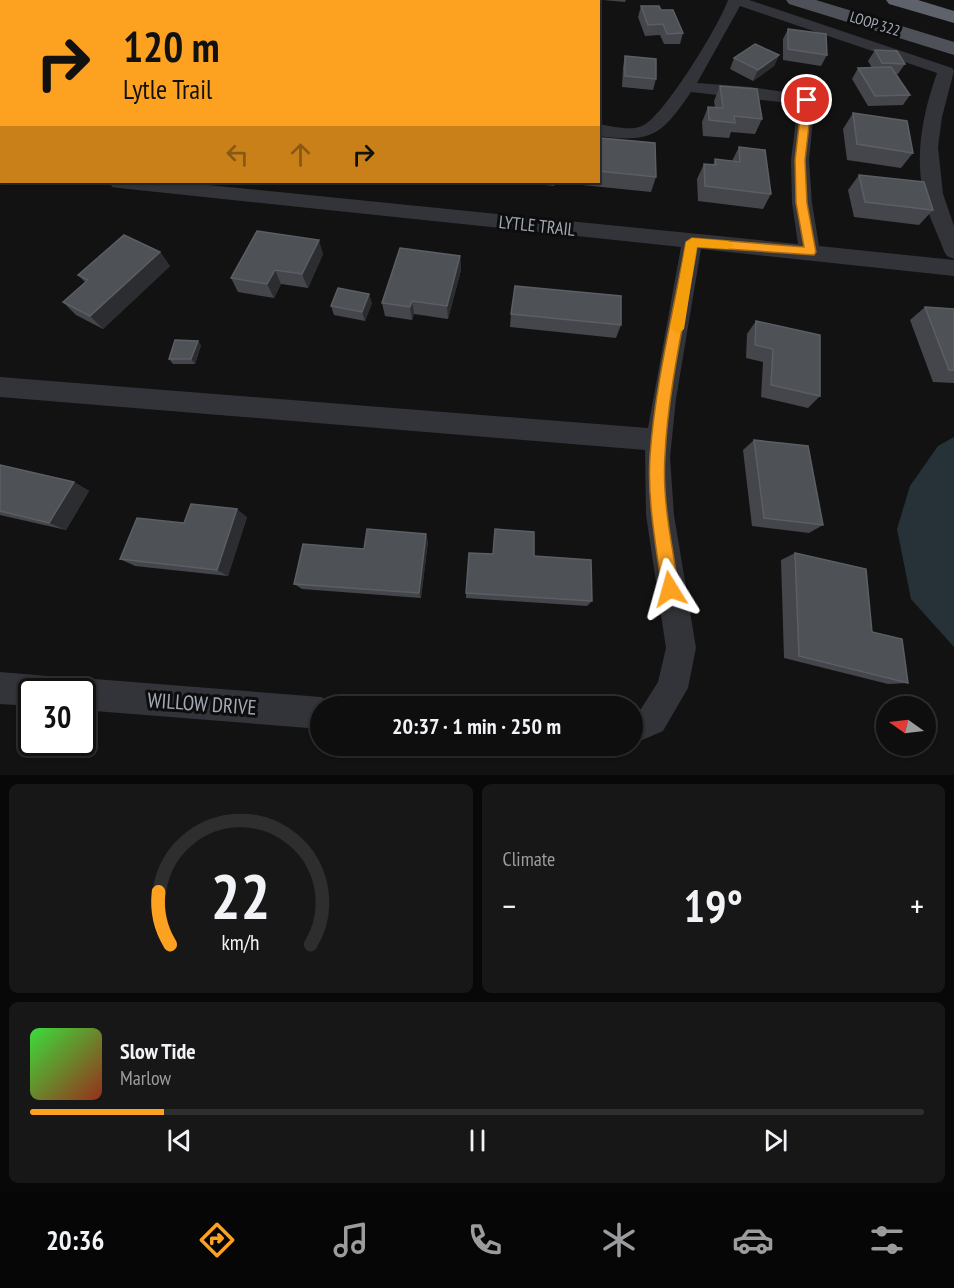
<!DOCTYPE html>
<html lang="en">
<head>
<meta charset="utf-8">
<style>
	:root { --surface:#0e0e0e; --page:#171717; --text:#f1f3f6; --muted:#9b9c9e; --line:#2e2e2e; --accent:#fda120 }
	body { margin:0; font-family:"PT Sans Narrow",sans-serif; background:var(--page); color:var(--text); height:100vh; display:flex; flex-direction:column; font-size:22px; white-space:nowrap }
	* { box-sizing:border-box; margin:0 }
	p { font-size:20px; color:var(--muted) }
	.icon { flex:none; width:33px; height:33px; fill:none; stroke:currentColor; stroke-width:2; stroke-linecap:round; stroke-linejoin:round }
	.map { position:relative; height:775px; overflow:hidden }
	.panel { display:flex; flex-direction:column; gap:9px; padding:9px; background:#080808; flex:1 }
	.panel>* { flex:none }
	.banner { position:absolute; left:0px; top:0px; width:600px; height:183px; box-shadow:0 2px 4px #0004,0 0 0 2px var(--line); background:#fda120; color:#111; overflow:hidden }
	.needle { width:39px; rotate:284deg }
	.controls { position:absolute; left:876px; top:696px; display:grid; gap:12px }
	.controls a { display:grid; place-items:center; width:60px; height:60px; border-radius:50%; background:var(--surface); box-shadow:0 2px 4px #0004,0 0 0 2px var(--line); font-size:30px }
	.speed { position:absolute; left:18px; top:678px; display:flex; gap:12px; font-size:30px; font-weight:700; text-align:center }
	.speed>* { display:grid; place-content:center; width:78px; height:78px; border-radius:50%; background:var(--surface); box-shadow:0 2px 4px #0004,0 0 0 2px var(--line); line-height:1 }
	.speed .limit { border:3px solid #111; border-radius:9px; background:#fff; color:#111 }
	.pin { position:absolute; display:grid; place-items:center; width:51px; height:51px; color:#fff; margin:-26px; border:3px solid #fff; border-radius:50%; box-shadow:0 2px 6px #0007 }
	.me { position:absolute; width:66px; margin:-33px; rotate:352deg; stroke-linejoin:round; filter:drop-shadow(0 0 4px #0008) }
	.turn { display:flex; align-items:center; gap:21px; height:126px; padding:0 24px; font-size:27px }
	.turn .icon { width:78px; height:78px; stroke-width:2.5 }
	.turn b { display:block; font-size:42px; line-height:51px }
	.lanes { display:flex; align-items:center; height:57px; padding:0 24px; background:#0003; justify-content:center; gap:30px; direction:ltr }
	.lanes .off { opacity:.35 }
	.big { font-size:45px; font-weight:700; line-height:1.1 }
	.panel .widget { flex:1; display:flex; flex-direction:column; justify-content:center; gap:9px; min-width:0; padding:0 21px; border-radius:9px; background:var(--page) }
	.panel .dial { align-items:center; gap:0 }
	.dial svg { height:156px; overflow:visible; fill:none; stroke:var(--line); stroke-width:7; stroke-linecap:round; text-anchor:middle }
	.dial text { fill:var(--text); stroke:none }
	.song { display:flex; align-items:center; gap:18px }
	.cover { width:72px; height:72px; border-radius:9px; background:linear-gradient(135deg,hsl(120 70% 55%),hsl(10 70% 35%)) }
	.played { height:6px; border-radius:3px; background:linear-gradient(90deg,var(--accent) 15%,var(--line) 15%) }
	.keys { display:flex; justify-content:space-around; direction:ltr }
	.heat { display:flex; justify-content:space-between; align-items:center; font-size:33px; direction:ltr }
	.panel .tiles { flex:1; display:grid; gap:9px; grid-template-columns:1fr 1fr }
	.widget:last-child { grid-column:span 2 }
	.trip { position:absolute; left:310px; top:696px; width:333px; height:60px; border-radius:30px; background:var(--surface); box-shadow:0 2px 4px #0004,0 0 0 2px var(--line); font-weight:700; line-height:60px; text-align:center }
	.menu { display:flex; height:96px; justify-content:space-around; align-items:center; background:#060606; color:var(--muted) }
	.menu .icon { width:42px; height:42px }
	.menu .active { color:var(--accent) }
	.menu b { font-size:27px; color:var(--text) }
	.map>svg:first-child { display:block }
	.water { fill:#273238 }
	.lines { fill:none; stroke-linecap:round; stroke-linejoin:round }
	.minor { fill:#323439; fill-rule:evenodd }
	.major { fill:#4e5158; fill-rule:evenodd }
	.highway { fill:#5e626a; fill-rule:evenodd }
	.wall { fill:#44464b }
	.shaded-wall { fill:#2c2d30 }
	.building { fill:#4e5156; stroke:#5b5f65; stroke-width:1.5 }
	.route { fill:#fda120; stroke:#a46915; stroke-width:1.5 }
	.slow { fill:#f59e0b }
	.labels { text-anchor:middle; stroke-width:6; stroke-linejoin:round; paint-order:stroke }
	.far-street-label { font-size:15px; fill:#a2a9b5; stroke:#0d0d0e }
	.street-label { font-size:18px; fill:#a2a9b5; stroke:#0d0d0e }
	.near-street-label { font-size:21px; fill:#a2a9b5; stroke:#0d0d0e }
</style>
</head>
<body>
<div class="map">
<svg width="954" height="775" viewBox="0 0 954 775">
	<rect width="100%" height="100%" fill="#121213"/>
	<path class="water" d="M954,437V647L911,599L897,529L910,486L938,446Z"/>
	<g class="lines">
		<path class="minor" d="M90,0H104L89,2Z
			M193,0H207L192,2Z
			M307,0H321V2H307Z
			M728,0H749L952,68L954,71L942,117L938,147L943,194L954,226V259L947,256L944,251C937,232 927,213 923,193C915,153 923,112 937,73L740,6L697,83L750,87L813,96L815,100L809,160L812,203L819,246L954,260V276L701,249L676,399L670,457L674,515L696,648L688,688L663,731L633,744V712L641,709L658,682L666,648L646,515L645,450L0,397V377L648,428L681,247L119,188L112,187L110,182H178L798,244L792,203L791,160L798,104L691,92C661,136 652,143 598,136V124C612,126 632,132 644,125C665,114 720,24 728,0Z
			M0,5H2V14H0Z
			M0,70H2V80H0Z
			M0,163H2V176H0Z
			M0,672L47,676L58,681L63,692H32V706L0,704Z
			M82,678L321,697L332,702L334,706H321V729L82,710V692H67L71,683Z"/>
		<path class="major" d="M786,0H816L954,42V55L789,4Z"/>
		<path class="highway" d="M886,0H918L954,11V23L889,4Z"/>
	</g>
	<path class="wall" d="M582,0H598V2H587L582,1Z
		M603,0H626L625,2Z
		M641,6L661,10L683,33L680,44H664L660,35L645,36L638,17Z
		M788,29L827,55L821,66L783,60V39Z
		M0,35H2V61H0Z
		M875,50L905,64L898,74H896L910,95L903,105L868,106L852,79L858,68H872L868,61Z
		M779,55L774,66L753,81L730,69L734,58Z
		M625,56L656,79L653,90L622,87L623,67Z
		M720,86L762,119L755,134L731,132L729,138L703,136L702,122L708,107H715L714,101Z
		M2,94V131H0V96Z
		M853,113L913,153L901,168L847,160L843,129Z
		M601,138L656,177L651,192L582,185L583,182H598V146Z
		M739,147L771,194L763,209L698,201L697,179L704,164L713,165L715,159L732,161Z
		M859,175L933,210L919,225L854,217L848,190Z
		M517,182H555L554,186Z
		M160,252L170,266L103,329L76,315L63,302L85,282L78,275Z
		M323,254L308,288L281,284L274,298L238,292L231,278Z
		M460,256L461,270L448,319L414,314L412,320L385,316L382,303Z
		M372,303L365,321L334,315L331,306Z
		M925,307L954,309V383L933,382L910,320Z
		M511,314L621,325L616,338L510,327Z
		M756,321L820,396L808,408L761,397L763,362L746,358L747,334Z
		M201,345L195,364H173L169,359Z
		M754,440L823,525L809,533L752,526L743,450Z
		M0,465L74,482L89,491L66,530L0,515Z
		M247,517L228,576L135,566L120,559L184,523Z
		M428,541L421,598L302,589L294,584L364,549Z
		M795,553L872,632L908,683L888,684L784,658L781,560Z
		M534,556L592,601L587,606L466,598V593Z"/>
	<path class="shaded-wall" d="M151,0H174L172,2H149Z
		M246,0H254V2H245Z
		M523,0H537V2H523Z
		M545,0H559L545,2Z
		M779,55L774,66L753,81L758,70Z
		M319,240L323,254L308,288L302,274Z
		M160,252L170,266L103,329L90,316Z
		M460,256L461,270L448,319L447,306Z
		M275,270L281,284L274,298L267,284Z
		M369,294L372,303L365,321L362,312Z
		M412,301L414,314L412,320L410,307Z
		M198,341L201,345L195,364L191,359Z
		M74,482L89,491L66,530L49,523Z
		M237,509L247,517L228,576L217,570Z
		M426,534L428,541L421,598L419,593Z"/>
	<path class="building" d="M126,0H151L149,2H125Z
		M221,0H246L245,2H219Z
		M367,0H430L429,2H367Z
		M471,0H484L499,2H470Z
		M641,6H659L661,10H673L683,33L667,34L663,24L648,25Z
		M788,29L826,34L827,55L788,49Z
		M0,35H2V47L0,46Z
		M755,44L779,55L758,70L734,58Z
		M875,50L897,51L905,64L882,63Z
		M625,56L656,59V79L625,76Z
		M891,67L910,95L875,96L858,68Z
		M598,75H600L599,89H598Z
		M720,86L757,89L762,119L734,116L735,123L709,120L708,107L723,108Z
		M2,94V121H0V96Z
		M853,113L907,121L913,153L857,144Z
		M601,138L655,143L656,177L598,171V146H600Z
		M739,147L765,150L771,194L705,186L704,164L716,165L715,159L740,162Z
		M859,175L924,182L933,210L865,202Z
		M257,231L319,240L302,274L275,270L267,284L231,278Z
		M124,235L160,252L90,316L63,302L88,280L78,275Z
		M400,248L460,256L447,306L412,301L410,307L382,303Z
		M515,286L621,296V325L511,314Z
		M338,288L369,294L362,312L331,306Z
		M925,307L954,309V370H949Z
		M756,321L820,335V396L771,385L773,349L755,345Z
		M175,340L198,341L191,359H169Z
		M754,440L808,446L823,525L764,518Z
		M0,465L74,482L49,523L0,511Z
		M191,504L237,509L217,570L120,559L137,518L184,523Z
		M367,529L426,534L419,593L294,584L303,544L364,549Z
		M495,529L534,532V556L591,560L592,601L466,593L469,553L493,554Z
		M795,553L866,569L872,632L902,639L908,683L799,656Z"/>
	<path class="route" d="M807,97L812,100L805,160L807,203L816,252L814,255L697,247C686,314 668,388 665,456C662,500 672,545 679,589L676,595L670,597L665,595L662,589C656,545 647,500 650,456C655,385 673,313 686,242L692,238L804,247L796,203L795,160L802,100Z"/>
	<path class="slow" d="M692,238L728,241L734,245L728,249L697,247L684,329L678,334L671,329L686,242Z"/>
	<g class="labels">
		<g class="far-street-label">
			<text transform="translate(875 24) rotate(17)" y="5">LOOP 322</text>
		</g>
		<g class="street-label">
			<text transform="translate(537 226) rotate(6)" y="6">LYTLE TRAIL</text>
		</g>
		<g class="near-street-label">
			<text transform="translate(202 704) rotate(4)" y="7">WILLOW DRIVE</text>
		</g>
	</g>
</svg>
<div class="controls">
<a><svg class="needle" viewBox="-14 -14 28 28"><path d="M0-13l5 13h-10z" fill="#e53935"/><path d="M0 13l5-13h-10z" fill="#9b9c9e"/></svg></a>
</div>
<div class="speed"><div class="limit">30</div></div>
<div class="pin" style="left:807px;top:100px;background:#d93025"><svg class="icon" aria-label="arrive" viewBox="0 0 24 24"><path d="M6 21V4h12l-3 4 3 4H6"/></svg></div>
<svg class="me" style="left:670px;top:589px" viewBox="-20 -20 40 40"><path d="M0-17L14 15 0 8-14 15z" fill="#fda120" stroke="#fff" stroke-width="4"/></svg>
<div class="trip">20:37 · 1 min · 250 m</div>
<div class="banner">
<div class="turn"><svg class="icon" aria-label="right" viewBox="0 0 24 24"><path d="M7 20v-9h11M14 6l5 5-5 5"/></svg><div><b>120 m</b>Lytle Trail</div></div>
<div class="lanes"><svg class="icon off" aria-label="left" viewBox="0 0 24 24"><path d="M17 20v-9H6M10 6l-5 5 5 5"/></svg><svg class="icon off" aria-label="ahead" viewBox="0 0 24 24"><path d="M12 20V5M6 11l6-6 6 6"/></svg><svg class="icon" aria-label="right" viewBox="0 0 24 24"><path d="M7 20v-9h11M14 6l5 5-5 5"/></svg></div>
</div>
</div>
<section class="panel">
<div class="tiles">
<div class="widget dial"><svg viewBox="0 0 100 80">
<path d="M14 69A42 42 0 1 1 86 69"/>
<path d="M14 69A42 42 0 0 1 8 42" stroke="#fda120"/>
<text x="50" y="56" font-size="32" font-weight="700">22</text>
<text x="50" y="72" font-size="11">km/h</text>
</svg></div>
<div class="widget"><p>Climate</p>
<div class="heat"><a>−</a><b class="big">19°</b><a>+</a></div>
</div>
<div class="widget">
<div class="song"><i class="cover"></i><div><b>Slow Tide</b><p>Marlow</p></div></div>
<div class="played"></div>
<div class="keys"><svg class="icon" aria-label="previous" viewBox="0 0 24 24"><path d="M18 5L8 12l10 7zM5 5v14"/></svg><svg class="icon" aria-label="pause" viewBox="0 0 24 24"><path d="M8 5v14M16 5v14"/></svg><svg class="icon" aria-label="next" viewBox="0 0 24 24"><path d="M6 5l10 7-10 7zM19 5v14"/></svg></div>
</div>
</div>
</section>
<nav class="menu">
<b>20:36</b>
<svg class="icon active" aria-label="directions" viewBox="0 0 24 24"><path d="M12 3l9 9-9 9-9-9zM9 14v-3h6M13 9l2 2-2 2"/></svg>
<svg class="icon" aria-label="music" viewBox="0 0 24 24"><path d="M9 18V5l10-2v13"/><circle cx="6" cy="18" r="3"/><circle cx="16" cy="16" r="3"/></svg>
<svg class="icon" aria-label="phone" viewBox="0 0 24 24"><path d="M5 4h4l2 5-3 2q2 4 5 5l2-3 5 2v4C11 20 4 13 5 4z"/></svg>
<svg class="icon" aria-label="climate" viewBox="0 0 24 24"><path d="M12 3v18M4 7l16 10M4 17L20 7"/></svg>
<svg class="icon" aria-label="car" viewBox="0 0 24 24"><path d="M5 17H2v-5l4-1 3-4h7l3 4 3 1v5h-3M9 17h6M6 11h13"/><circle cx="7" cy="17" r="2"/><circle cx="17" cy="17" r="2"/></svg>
<svg class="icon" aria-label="filters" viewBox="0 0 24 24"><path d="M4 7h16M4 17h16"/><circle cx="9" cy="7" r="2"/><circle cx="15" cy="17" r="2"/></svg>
</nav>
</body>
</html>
